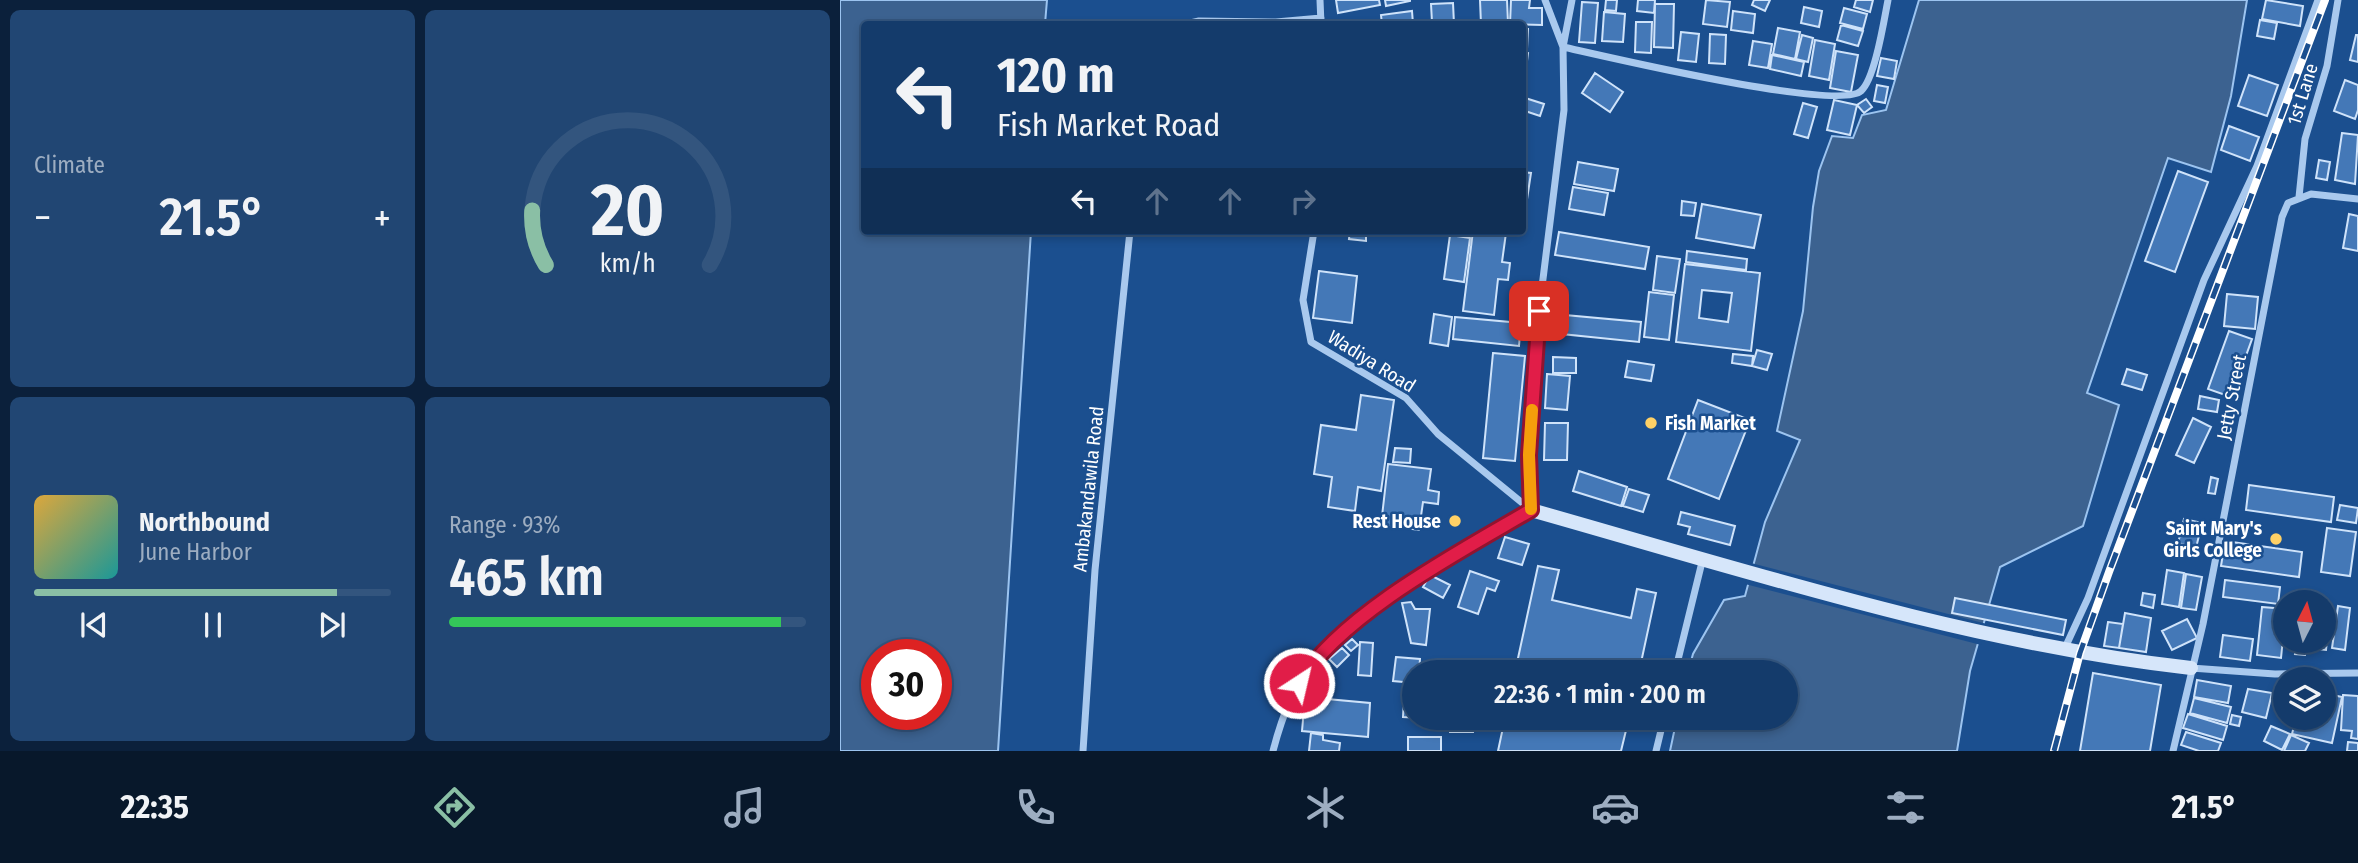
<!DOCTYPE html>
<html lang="en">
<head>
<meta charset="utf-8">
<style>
	:root { --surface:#143b6b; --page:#214673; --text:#f1f3f6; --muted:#9dadc1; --line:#33557e; --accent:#8abfa5 }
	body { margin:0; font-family:"Fira Sans Condensed",sans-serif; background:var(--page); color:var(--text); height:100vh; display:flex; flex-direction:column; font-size:26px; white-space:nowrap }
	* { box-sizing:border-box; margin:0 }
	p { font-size:23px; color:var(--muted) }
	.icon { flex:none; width:38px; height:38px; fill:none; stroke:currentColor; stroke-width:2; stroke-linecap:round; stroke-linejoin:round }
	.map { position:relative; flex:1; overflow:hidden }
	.details { display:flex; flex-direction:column; gap:10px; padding:10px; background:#0b203b; width:840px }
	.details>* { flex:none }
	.banner { position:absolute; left:21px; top:21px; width:665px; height:214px; border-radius:7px; box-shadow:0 4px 10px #0003,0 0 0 2px var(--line); background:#143b6b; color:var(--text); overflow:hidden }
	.needle { width:46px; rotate:6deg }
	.buttons { position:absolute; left:1433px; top:590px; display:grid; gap:14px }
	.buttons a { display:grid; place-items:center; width:63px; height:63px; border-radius:50%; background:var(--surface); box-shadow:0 4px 10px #0003,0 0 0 2px var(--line); font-size:35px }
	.speed { position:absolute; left:21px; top:639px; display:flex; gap:14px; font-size:35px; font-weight:700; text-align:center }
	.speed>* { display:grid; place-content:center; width:91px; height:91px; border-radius:50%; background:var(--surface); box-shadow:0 4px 10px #0003,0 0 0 2px var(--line); line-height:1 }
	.speed .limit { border:10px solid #d22; background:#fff; color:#111 }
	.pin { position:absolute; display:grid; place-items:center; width:60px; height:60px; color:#fff; margin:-30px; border-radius:14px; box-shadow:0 4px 10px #0006 }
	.me { position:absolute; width:77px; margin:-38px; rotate:35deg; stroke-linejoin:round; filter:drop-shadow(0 0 5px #0008) }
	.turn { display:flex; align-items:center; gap:24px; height:147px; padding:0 21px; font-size:32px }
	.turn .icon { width:91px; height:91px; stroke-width:2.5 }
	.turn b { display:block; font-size:49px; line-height:60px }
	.lanes { display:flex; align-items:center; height:66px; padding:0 21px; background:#0003; justify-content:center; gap:35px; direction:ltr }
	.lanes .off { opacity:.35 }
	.big { font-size:52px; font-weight:600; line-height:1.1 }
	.details .card { flex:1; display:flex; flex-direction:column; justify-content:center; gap:10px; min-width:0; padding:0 24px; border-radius:10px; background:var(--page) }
	.details .dial { align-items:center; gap:0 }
	.dial svg { height:182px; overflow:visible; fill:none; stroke:var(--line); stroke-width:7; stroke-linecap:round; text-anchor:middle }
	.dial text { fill:var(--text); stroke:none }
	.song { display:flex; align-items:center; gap:21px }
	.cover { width:84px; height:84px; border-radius:10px; background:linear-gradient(135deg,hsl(40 70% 55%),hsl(180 70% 35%)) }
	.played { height:7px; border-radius:4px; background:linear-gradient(90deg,var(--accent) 85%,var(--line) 85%) }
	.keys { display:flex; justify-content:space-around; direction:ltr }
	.heat { display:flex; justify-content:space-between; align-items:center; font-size:38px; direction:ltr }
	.charge { height:10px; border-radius:5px; background:linear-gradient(90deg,#34c759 93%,var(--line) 0) }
	.details .tiles { flex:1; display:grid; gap:10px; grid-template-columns:repeat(2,1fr) }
	.trip { position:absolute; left:562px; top:660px; width:396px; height:70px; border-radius:35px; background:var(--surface); box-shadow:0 4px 10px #0003,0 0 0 2px var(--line); font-weight:600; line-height:70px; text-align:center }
	.tab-bar { display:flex; height:112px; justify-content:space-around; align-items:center; background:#08182b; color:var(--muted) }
	.tab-bar .icon { width:49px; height:49px }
	.tab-bar .selected { color:var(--accent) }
	.tab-bar b { font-size:32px; color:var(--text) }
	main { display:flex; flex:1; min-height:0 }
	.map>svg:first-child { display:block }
	.water { fill:#3c6290; stroke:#9cc4f0; stroke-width:2; fill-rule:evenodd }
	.pier { fill:#1b4f8f }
	.building { fill:#4478b7; stroke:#cfe3fa; stroke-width:2; fill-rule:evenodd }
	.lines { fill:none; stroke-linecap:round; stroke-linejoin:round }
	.street { stroke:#a9c9ee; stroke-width:7 }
	.secondary { stroke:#d6e6fa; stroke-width:14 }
	.rail-casing { stroke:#fff; stroke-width:8 }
	.rail { stroke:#1b4f8f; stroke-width:5; stroke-dasharray:16; stroke-linecap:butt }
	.route-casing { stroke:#92132f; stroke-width:18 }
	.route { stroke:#e11d48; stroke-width:12 }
	.slow { stroke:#f59e0b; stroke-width:12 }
	.poi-dot { fill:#ffd166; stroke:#1b4f8f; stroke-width:2.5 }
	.labels { text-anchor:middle; stroke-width:5; stroke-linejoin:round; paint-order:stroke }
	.street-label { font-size:19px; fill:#fff; stroke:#1b4f8f }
	.poi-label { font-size:19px; font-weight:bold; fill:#fff; stroke:#1b4f8f; text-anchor:end }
</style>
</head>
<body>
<main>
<section class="details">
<div class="tiles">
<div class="card"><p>Climate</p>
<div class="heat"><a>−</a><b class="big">21.5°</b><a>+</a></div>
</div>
<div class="card dial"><svg viewBox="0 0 100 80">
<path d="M14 69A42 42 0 1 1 86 69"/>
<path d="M14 69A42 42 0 0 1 8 45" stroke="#8abfa5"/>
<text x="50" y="56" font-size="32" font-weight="700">20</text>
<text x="50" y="72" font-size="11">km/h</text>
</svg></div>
<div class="card">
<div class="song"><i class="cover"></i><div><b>Northbound</b><p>June Harbor</p></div></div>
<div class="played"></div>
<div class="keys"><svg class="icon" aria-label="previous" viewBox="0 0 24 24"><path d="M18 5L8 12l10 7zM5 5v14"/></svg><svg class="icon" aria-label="pause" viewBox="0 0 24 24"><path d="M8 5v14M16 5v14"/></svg><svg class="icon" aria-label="next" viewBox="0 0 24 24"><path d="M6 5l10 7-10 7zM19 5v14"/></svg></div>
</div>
<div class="card"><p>Range · 93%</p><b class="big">465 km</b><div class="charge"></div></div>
</div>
</section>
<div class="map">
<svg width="1518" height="751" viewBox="0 0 1518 751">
	<rect width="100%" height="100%" fill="#1b4f8f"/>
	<path class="water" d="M0,0H207L205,24H24V231H191L158,751H0ZM37,654H96V714H37Z
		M1079,0H1407L1391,96L1371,172L1328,158L1247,393L1279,405L1243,526L1160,567L1130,671L1117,751H830L837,718H945V672H848L853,654L884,600L905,596L925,522L960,440L937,431L963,311L973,207L979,171L992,136L1013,138L1022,115L1046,110Z"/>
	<path class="pier" d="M911,563L1147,624L1141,645L905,584Z"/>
	<path class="building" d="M496,0H539L540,5L498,13Z
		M545,0H570V1L546,6Z
		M640,0H667L668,23L641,24Z
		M671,0H690L689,8H702V25L670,24Z
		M766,0H777L776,11L765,10Z
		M798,0H815L814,13L797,11Z
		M866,0L890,2L887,27L863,24Z
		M914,0H930L925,11L912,5Z
		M1016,0H1033L1030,12L1014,7Z
		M1426,0L1463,6L1460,26L1422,19Z
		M742,2L758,3L755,43L739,42Z
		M613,3L614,24H579V22H592L591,4Z
		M815,4H834L833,48L814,47Z
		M964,7L982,11L979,27L961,23Z
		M1004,8L1027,14L1023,29L1000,23Z
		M572,11L573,24H542L541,15Z
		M893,11L915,14L913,33L891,30Z
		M764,12L785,14L783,42L762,41Z
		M1420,20L1437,23L1434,39L1417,36Z
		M796,22H812L811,53L795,52Z
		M1001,25L1023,31L1018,46L997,40Z
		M938,28L960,32L955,59L933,54Z
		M682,29H688L687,49H682Z
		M841,32L859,34L856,62L838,60Z
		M870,34L886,35L885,64L869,63Z
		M962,35L973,38L968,62L956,59Z
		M1516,35H1518V62L1510,60Z
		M975,40L995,44L989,80L969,76Z
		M913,41L932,44L928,68L909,65Z
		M996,51L1018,55L1011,92L990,88Z
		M682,52L688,53L685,77L682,76Z
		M932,55L964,62L961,76L930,69Z
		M1041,58L1057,61L1054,79L1037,76Z
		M755,73L783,92L770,112L742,93Z
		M1409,75L1438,85L1427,116L1398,106Z
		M1505,80L1518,85V110L1515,119L1494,111Z
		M1037,85L1048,87L1045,103L1034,101Z
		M682,97L704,104L700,116L682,110Z
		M1026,99L1032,107L1024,113L1017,105Z
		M994,100L1017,105L1010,135L987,130Z
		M963,103L977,107L968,138L954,134Z
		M1389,126L1419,137L1410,161L1381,150Z
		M1502,133L1518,135L1515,184L1495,180Z
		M1479,160L1490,162L1487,180L1476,178Z
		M738,162L778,169L774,191L734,184Z
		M1338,171L1368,182L1335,272L1305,261Z
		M682,172L691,173L686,206L682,205Z
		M733,187L768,193L764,215L729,209Z
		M842,201L856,203L854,216L841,215Z
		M862,204L921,215L914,248L856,238Z
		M1509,214L1518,216V251L1503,248Z
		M510,231H549L548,236L526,234V241L509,239Z
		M633,231L666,233L662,262L670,263L668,280L658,279L654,315L623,311Z
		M719,232L809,247L805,269L715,255Z
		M610,235L630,238L624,282L604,279Z
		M847,251L907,259L906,270L846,262Z
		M817,256L840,259L835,293L813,290Z
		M845,264L920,273L911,351L836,342ZM862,290L892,293L888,322L859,318Z
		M479,271L517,276L512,323L473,318Z
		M809,292L834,295L829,340L804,337Z
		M1387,294L1418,297L1415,329L1384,326Z
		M594,314L612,317L608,346L590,343Z
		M714,314L801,322L799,342L712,333Z
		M615,317L681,323L679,346L613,339Z
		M1389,331L1412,339L1391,397L1368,389Z
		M917,350L932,354L927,370L912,366Z
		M653,353L685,356L675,461L643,458Z
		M893,354L913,356L912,366L892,363Z
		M713,357L736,358V373H713Z
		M788,361L814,365L811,381L785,377Z
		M1287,369L1307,375L1302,390L1282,384Z
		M707,374L730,376L727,410L705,408Z
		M521,395L554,400L541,491L518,487L515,511L488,507L492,477L474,474L481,425L516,430Z
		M1360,396L1379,400L1377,412L1358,409Z
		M858,400L910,420L879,499L828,479Z
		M1353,418L1371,427L1354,463L1336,455Z
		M705,423H728L727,460H704Z
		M555,448L571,449L570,463L553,462Z
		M548,464L591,469L588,490L599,492L598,504L583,502L579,530L541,525Z
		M739,471L787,487L781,506L733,491Z
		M1371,477L1378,479L1375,494L1368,493Z
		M1409,485L1494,497L1491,522L1406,510Z
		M789,489L809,495L803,512L783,506Z
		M1500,505L1518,508L1516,523L1497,520Z
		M841,512L895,526L890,545L848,534L850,527L838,524Z
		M1344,519L1362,523L1356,548L1338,543Z
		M1487,528L1516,532L1510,576L1481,572Z
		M665,537L689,544L682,565L658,558Z
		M1385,541L1462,552L1459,577L1381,566Z
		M698,566L719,570L712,600L791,618L797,589L816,593L799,672H675Z
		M1327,570L1344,573L1339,607L1322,604Z
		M630,571L659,581L655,591L647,588L638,614L618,607Z
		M1346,574L1362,577L1356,610L1341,608Z
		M590,575L610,585L603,598L583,587Z
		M1385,580L1440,587L1438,604L1383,597Z
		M1303,593L1315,595L1313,608L1301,605Z
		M1115,598L1226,620L1223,635L1112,613Z
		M571,602L575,609H590L586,645L571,643L562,603Z
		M1484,604L1491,605L1486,650L1469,648L1470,640H1484Z
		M1498,606L1510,608L1505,650L1492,648Z
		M1422,607L1446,609L1441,658L1417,655Z
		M1285,613L1311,618L1306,652L1279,648Z
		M1347,619L1357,638L1332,650L1322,631Z
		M1268,622L1283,624L1279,648L1264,646Z
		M1383,635L1413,639L1410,661L1380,657Z
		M512,639L518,645L511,651L505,645Z
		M1457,640H1467L1465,655L1455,654Z
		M520,642L533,643L531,676L518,675Z
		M502,648L509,655L497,667L489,659Z
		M556,657L580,659L579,672H574V683L553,681Z
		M602,661L637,664L636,672H601Z
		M1253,673L1321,685L1310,751H1240Z
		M1357,680L1391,686L1388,703L1354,697Z
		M1408,689L1432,693L1426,718L1402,712Z
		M1484,693L1502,697L1492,743L1452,734L1456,718H1484Z
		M1503,695L1518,696V739L1511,738L1512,731L1501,730Z
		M465,697L530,703L528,737L462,731Z
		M564,698L574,699V718H583L563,717Z
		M1354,698L1391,707L1387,723L1350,713Z
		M1348,714L1387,726L1383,740L1343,728Z
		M1392,715L1401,717L1399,726L1390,724Z
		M610,718H634L633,732H610Z
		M665,718H789L781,751H658Z
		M1431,726L1450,734L1442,750L1424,741Z
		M1346,732L1381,743L1378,751H1359L1341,745Z
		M471,733L483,735V740L500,743L499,751H469Z
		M1451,735L1469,743L1465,751H1444Z
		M568,737H601V751H568Z
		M1508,742L1518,743V751H1507Z"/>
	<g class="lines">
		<path class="street" d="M480,0L481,24
			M705,0L723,47C764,56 999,112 1021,91C1035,79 1044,20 1048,0
			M346,24L359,21L436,22L481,18
			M1459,197L1465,139L1487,66L1498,0
			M474,231L463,300L471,342L566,398L598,434L691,510
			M691,510L689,455L699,311L724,110L723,47L732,0
			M1224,650L1248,598L1364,280L1417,166L1478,0
			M1351,668L1435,674L1518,673
			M835,672L863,558
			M243,751L255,570L290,231
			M433,751C441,720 452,688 472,663C487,643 509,628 528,614C580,575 636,543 691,510
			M816,751L824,718
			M1333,751L1363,624L1442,217L1448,203L1471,194L1518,199"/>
		<path class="secondary" d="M691,510C907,571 1128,643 1351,668"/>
		<g class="rail-casing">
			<path id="rail" d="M1214,751L1240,653L1269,572L1485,0"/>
		</g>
		<use href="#rail" class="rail"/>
	</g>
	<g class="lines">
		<g class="route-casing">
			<path id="route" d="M459,683C501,614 621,551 691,510L689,455L699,311"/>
		</g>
		<use href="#route" class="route"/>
		<path class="slow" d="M691,509L689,455L692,410"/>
	</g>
	<g class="poi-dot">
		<circle cx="811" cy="423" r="7"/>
		<circle cx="615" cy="521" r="7"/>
		<circle cx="1436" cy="539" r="7"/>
	</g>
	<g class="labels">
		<g class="street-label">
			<text transform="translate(1462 94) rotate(-73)" y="7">1st Lane</text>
			<text transform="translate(532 361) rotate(32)" y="7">Wadiya Road</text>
			<text transform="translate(1391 397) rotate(-79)" y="7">Jetty Street</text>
			<text transform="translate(248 489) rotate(-84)" y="7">Ambakandawila Road</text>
		</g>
		<g class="poi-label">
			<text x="825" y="430" text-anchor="start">Fish Market</text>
			<text x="601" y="528">Rest House</text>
			<text x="1422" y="535">Saint Mary's<tspan x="1422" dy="22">Girls College</tspan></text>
		</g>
	</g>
</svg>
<div class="buttons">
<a><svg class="needle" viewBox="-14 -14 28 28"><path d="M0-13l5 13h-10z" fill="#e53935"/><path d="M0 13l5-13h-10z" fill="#9dadc1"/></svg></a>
<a><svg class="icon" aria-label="layers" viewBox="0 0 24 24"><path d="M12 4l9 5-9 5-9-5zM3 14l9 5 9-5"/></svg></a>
</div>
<div class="speed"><div class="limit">30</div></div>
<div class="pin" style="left:699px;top:311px;background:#d93025"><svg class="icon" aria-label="arrive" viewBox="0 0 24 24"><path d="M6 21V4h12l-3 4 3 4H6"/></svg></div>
<svg class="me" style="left:459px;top:683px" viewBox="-20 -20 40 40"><circle r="17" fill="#e11d48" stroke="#fff" stroke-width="3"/><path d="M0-11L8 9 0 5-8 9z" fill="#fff"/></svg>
<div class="trip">22:36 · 1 min · 200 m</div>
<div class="banner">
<div class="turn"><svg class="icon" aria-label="left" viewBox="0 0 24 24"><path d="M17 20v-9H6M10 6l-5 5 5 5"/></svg><div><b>120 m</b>Fish Market Road</div></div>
<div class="lanes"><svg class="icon" aria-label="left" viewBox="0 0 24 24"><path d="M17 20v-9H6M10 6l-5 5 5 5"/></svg><svg class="icon off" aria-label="ahead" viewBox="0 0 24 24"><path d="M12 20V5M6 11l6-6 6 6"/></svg><svg class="icon off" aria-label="ahead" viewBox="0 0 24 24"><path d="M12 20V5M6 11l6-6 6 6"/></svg><svg class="icon off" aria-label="right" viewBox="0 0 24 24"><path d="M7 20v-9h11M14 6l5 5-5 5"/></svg></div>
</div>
</div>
</main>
<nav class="tab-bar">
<b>22:35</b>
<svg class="icon selected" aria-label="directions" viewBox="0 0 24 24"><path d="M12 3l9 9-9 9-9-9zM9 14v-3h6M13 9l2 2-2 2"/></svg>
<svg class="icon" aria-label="music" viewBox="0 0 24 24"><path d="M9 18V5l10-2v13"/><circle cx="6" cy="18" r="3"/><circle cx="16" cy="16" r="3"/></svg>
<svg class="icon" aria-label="phone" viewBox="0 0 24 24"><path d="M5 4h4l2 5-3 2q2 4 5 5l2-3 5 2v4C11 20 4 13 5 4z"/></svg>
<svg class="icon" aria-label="climate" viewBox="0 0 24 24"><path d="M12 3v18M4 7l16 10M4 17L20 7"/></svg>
<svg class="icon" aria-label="car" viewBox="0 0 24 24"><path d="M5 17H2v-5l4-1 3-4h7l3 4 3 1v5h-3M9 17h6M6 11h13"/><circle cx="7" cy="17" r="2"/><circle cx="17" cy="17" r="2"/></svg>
<svg class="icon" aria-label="filters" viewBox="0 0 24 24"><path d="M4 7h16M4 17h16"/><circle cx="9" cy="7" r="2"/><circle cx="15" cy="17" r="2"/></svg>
<b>21.5°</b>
</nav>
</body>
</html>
